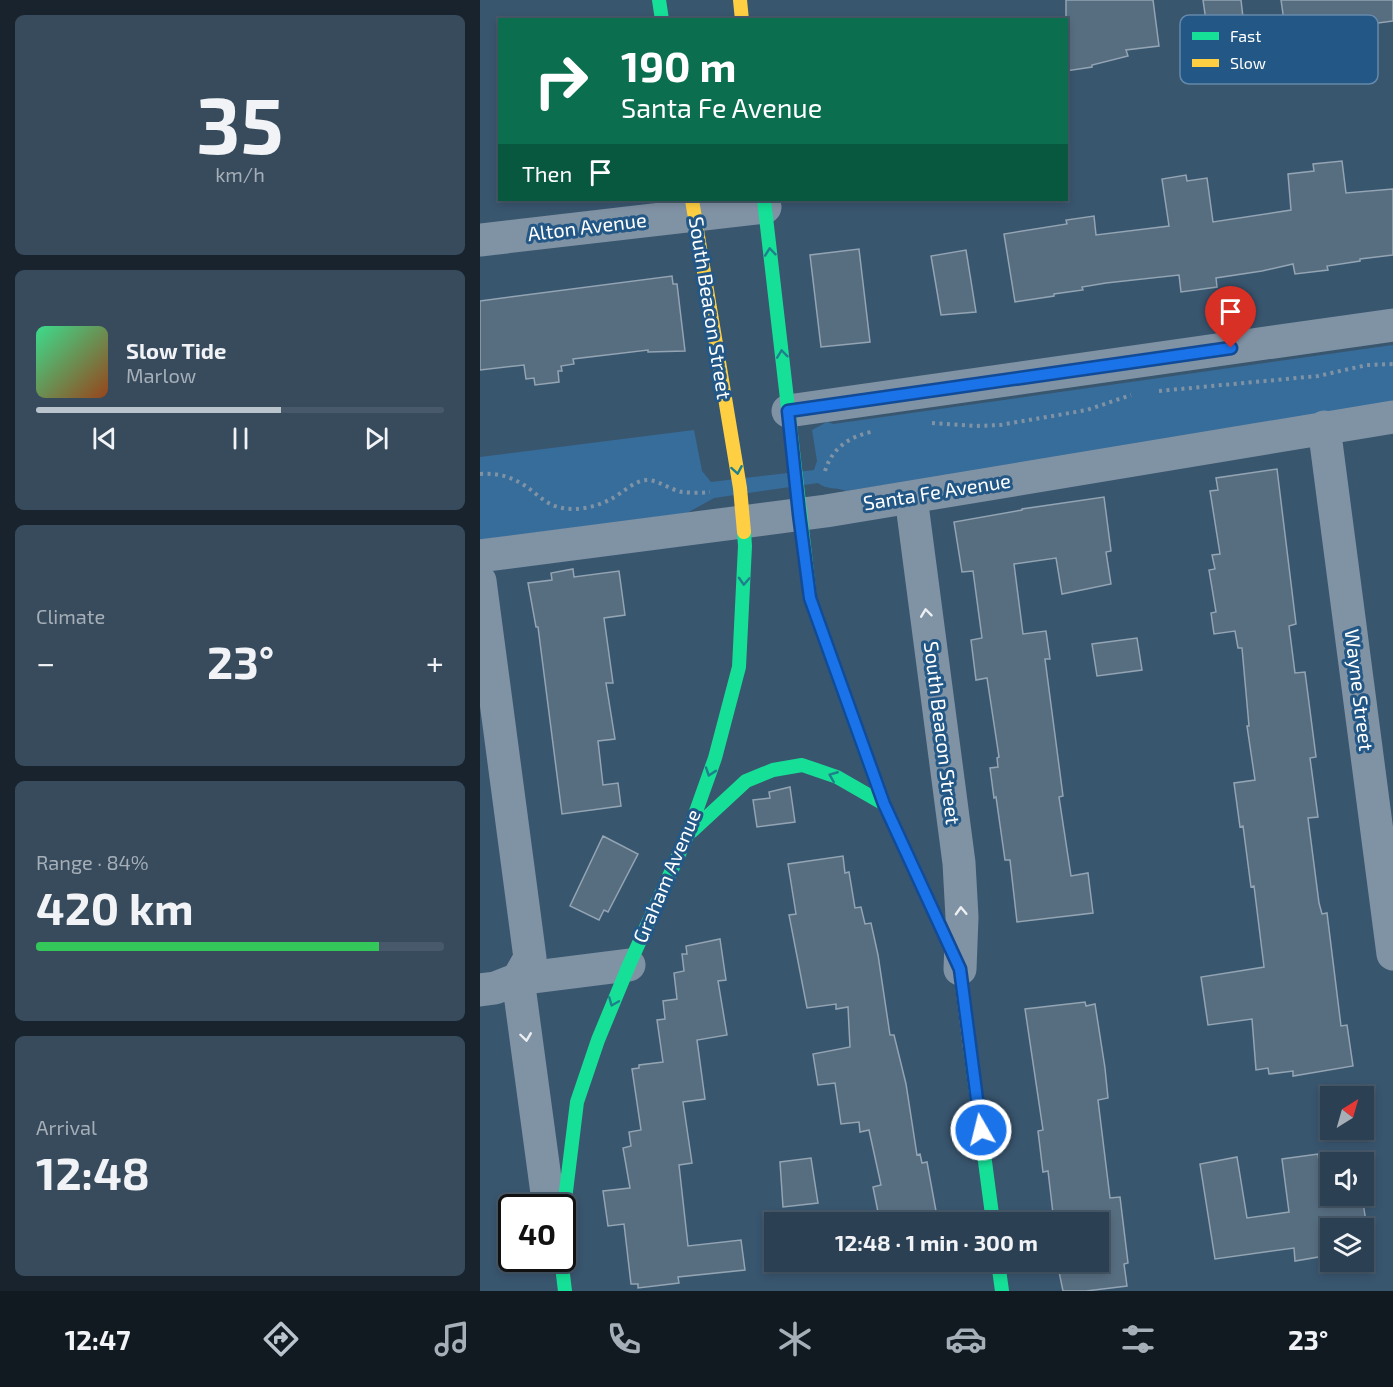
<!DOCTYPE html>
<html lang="en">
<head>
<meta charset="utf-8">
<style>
	:root { --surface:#2b4053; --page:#374b5d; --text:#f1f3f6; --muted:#a6afb8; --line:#47596a; --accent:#bac4cd }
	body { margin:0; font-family:"Exo 2",sans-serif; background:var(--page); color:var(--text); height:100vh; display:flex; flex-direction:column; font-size:22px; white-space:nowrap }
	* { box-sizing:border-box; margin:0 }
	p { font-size:20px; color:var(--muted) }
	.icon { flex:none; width:33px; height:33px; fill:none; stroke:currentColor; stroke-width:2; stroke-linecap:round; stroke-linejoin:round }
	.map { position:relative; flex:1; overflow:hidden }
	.panel { display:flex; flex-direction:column; gap:15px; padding:15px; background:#18232e; width:480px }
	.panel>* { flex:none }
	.banner { position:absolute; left:18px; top:18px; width:570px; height:183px; border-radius:0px; box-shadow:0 3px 9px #0003,0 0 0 2px var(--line); background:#0b6e4f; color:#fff; overflow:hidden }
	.needle { width:39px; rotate:37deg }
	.tools { position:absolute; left:840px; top:1086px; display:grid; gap:12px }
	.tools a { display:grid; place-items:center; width:54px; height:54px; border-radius:0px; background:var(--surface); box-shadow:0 3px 9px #0003,0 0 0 2px var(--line); font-size:30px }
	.speed { position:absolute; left:18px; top:1194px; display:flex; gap:12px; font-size:30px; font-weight:700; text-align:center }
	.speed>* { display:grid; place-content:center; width:78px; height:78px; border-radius:50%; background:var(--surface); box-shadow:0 3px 9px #0003,0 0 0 2px var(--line); line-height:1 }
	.speed .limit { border:3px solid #111; border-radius:9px; background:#fff; color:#111 }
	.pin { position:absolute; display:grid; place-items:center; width:51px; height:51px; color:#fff; margin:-62px -26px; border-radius:50% 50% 50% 0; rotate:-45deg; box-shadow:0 0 6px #0007 }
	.pin .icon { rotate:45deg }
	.me { position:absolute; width:66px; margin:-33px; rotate:352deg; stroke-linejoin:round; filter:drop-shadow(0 0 4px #0008) }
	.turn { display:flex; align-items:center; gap:21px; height:126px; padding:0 24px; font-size:27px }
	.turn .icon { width:78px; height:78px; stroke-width:2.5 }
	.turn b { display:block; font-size:42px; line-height:51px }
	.then { display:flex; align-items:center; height:57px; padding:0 24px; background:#0003; gap:12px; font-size:22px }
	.big { font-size:45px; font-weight:700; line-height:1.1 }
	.panel .card { flex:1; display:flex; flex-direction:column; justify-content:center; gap:9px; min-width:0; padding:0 21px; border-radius:9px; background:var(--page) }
	.panel .dial { align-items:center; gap:0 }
	.dial b { font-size:78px; line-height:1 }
	.song { display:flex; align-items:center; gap:18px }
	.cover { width:72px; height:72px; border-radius:9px; background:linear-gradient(135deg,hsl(150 70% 55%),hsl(20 70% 35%)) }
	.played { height:6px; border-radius:3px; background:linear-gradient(90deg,var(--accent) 60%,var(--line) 60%) }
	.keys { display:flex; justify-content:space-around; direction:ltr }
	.heat { display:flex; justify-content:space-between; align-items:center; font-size:33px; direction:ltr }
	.charge { height:9px; border-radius:4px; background:linear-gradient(90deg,#34c759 84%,var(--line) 0) }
	.trip { position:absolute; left:284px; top:1212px; width:345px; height:60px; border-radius:0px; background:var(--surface); box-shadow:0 3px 9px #0003,0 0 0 2px var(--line); font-weight:700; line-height:60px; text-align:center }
	.tab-bar { display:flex; height:96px; justify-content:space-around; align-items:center; background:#111a21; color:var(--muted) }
	.tab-bar .icon { width:42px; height:42px }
	.tab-bar .active { color:var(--accent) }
	.tab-bar b { font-size:27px; color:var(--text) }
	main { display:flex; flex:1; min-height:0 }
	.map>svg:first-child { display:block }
	.green { fill:#376d9b }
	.building { fill:#576e81; stroke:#93a4b3; stroke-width:1.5 }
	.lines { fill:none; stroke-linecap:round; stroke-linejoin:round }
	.path { stroke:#8093a5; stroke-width:4; stroke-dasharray:3 4.5; stroke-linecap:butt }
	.street { stroke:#8093a5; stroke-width:33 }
	.fast { stroke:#16e098; stroke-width:14 }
	.slow { stroke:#ffcf43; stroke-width:14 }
	.oneway { stroke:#1f808b }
	.oneway2 { stroke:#eceff2 }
	.route-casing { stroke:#114b97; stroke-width:15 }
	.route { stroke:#1a73e8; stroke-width:10 }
	.labels { text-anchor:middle; stroke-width:6; stroke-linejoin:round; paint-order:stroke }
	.street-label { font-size:20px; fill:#fff; stroke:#235785 }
	.key { fill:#235785; stroke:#6589aa; stroke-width:1.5 }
	.key-label { font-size:16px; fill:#fff }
</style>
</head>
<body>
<main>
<section class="panel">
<div class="card dial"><b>35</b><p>km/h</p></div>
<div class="card">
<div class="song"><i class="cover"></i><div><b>Slow Tide</b><p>Marlow</p></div></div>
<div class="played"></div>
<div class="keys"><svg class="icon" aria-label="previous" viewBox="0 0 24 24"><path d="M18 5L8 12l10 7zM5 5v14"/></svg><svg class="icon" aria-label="pause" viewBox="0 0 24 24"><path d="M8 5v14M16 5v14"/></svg><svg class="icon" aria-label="next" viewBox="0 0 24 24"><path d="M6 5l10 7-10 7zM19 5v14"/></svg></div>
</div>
<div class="card"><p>Climate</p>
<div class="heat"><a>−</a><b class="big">23°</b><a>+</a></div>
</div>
<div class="card"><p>Range · 84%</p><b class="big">420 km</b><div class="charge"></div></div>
<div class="card"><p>Arrival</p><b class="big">12:48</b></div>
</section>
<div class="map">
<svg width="913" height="1291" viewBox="0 0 913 1291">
	<rect width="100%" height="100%" fill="#39566f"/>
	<path class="green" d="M913,345V407L366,491C356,487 347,490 338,483L234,498L207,513L0,540V457L214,430L222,471L231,482L334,470L337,461L332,430L347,422L353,424Z"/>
	<path class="building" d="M586,0H673L679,46L646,50L648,56L612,65V67L586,71Z
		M723,0H761L770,79L740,82V76H734Z
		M801,0H913V21L883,25L882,22L839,28L838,23L805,28Z
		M862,161L866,193L913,189V255L880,259V261L847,266L848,270L815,274L813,264L782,271L736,278L737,287L701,292L699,275L626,283L602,287L603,290L574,294V296L535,302L524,234L587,224L586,220L614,216L616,235L689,226L682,179L706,175L707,181L727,178L733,222L811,210L808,174L834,171L833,164Z
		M379,249L390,342L341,347L330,255Z
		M486,250L496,312L461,315L451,256Z
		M192,276L193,284H197L205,351L168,352V350L93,359L94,364L81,366L82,371H78L79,382L55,385L54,378L46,379L44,365L0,370V301Z
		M797,469L816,624L809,626L815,673L825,672L836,757L830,758L838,817L828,818L839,903L842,914L847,913L861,1026L867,1025L873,1066L813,1076V1071L789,1074L788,1068L776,1070L772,1019L728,1025L721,977L784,967L774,886L771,887L763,826L760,827L754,783L775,780L767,726H769L762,648H758L755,631L734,634L731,613L736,612L729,570L735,569L732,555L740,554L730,491L738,490L736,478Z
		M624,497L631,551L626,552L631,584L582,594L576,558L534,564L543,634L566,631L570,659H565L583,796L579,797L591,876L608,873L613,913L537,922L530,860H525L516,797L514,798L510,768L518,767L517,758L519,757L507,678L496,680L491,640L502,638L493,571L482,572L474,522L542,510V509Z
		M93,569L94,577L139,571L145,615L124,618L133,683H126L135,739L118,741L123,785L138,783L141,806L82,814L58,627H56L48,583L72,580L71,573Z
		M657,638L662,670L617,676L612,644Z
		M310,787L315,822L277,827L273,800L290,798L289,792Z
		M123,836L158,854L128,912L124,910L119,920L90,906Z
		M363,856L365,873L369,872L375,908L381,907L385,924L391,923L398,955L410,1035H414L426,1084L437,1155L440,1154L442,1163L447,1162L458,1222H400L393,1187L401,1185L389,1130L380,1132L379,1122L361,1124L355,1083L338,1085L333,1054L370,1047L368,1007L356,1009V1004L327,1008L309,915L316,914L308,864Z
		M240,939L246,980L238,981L247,1035L217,1040L225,1099L203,1102L212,1163L199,1165L208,1246L261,1240L265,1270L198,1277L199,1283L158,1288V1284H151L144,1224L128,1226L123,1191L150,1188L143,1148L151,1146L149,1132L161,1130L152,1069L159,1068V1065L183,1062L177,1020L185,1019L183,1001L197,999L194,973L204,971L202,954H207L206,946Z
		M605,1002L606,1006L615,1004L625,1068L628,1098L618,1100L630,1198L640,1197L648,1263L644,1264L647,1286L606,1291H583L577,1262H618V1222H574L568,1171L563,1172L558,1131L563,1130L545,1009Z
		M838,1154L839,1161L876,1155L878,1162H850V1196H882L888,1235H884V1228H850V1255L815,1261L814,1248L735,1259L720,1164L757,1157L767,1218L809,1212L802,1159Z
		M331,1158L338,1203L303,1207L300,1162Z"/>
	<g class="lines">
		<path class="path" d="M679,391L838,376L887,365L913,364
			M452,423L496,426L520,425L607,410L651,395
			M345,471C352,448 369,437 391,432
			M0,474C16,473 30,476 44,485C55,492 64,503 78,507C95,512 116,507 131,499C143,493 154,480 168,480C180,481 191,490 202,492C211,493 222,493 230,492"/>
		<path class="street" d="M0,240L285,207
			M308,411L913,325
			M844,427L913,954
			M431,497L479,863L482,917L480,969
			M0,556L346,511L913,417
			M0,581L50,958L38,979L69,1208
			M0,990L15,988L38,979L149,965"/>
		<path class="fast" d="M179,0L182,20
			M284,200L330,598L397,785
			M212,831L266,781L293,770L322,765L357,777L404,804
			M490,1048L513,1222
			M82,1224L97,1102L118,1040L149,965L208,834L235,758L259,667L265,546L264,532
			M81,1258L85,1291
			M518,1262L522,1291"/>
		<path class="slow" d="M260,0L262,20
			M212,200L260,488L264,532
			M397,785L404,804L480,969L490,1048"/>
	</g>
	<defs><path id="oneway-chevron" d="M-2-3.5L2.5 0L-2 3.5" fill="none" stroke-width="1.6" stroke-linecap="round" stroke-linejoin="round" transform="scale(1.5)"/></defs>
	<g class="oneway">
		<use href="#oneway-chevron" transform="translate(290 252) rotate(-96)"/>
		<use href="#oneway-chevron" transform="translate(302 354) rotate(-97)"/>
		<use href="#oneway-chevron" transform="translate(257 470) rotate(80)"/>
		<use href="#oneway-chevron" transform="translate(264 581) rotate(93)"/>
		<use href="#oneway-chevron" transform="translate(230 772) rotate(109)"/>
		<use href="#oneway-chevron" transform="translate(353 776) rotate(-158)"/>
		<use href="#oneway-chevron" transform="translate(133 1002) rotate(112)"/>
	</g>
	<g class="oneway2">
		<use href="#oneway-chevron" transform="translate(446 613) rotate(-97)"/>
		<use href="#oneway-chevron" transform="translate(481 911) rotate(-92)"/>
		<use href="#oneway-chevron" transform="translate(46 1037) rotate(82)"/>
	</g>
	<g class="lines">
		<g class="route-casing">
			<path id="route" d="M501,1130L480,969L404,804L330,598L319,514L308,411L751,348"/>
		</g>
		<use href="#route" class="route"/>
	</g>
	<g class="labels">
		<g class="street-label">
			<text transform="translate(107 227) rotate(-7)" y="7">Alton Avenue</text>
			<text transform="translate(230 308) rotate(81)" y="7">South Beacon Street</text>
			<text transform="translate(457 492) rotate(-9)" y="7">Santa Fe Avenue</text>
			<text transform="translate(879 690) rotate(83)" y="7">Wayne Street</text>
			<text transform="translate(462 733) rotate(83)" y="7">South Beacon Street</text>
			<text transform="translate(187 876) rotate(-67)" y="7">Graham Avenue</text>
		</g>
	</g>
	<rect x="700" y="15" width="198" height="69" rx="9" class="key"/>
	<rect x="712" y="32" width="27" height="8" fill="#16e098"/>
	<rect x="712" y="59" width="27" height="8" fill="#ffcf43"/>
	<g class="key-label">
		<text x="750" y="42">Fast</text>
		<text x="750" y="69">Slow</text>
	</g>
</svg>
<div class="tools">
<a><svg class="needle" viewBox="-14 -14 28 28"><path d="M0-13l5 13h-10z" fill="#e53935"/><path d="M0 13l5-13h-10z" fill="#a6afb8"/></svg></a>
<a><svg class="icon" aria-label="sound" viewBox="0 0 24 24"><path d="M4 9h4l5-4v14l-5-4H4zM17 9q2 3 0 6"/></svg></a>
<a><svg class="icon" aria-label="layers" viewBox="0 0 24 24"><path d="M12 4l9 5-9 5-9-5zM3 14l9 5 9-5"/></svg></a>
</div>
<div class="speed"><div class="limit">40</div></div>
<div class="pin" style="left:751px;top:348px;background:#d93025"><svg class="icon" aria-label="arrive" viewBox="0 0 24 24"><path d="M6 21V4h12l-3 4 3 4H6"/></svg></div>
<svg class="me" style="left:501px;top:1130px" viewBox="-20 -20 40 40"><circle r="17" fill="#1a73e8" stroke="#fff" stroke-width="3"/><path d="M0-11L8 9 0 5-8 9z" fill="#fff"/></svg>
<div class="trip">12:48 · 1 min · 300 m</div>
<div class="banner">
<div class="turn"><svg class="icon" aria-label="right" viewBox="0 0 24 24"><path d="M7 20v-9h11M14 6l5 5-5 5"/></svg><div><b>190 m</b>Santa Fe Avenue</div></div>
<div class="then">Then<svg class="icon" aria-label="arrive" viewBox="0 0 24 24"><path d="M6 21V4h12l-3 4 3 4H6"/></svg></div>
</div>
</div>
</main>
<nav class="tab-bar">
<b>12:47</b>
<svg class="icon active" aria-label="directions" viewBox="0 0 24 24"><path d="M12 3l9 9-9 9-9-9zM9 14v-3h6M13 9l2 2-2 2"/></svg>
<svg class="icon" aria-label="music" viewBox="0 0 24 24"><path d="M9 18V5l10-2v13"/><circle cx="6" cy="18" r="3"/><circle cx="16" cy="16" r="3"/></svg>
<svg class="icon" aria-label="phone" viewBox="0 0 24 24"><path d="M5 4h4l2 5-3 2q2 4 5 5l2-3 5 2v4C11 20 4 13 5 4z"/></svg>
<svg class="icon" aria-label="climate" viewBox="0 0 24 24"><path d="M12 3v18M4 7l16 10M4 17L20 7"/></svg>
<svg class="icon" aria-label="car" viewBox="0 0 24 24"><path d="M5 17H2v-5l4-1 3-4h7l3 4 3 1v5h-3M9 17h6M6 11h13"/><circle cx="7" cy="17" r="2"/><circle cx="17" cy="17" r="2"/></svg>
<svg class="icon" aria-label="filters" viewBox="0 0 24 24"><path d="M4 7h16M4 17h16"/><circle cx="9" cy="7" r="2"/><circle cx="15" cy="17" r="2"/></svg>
<b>23°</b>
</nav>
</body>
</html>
